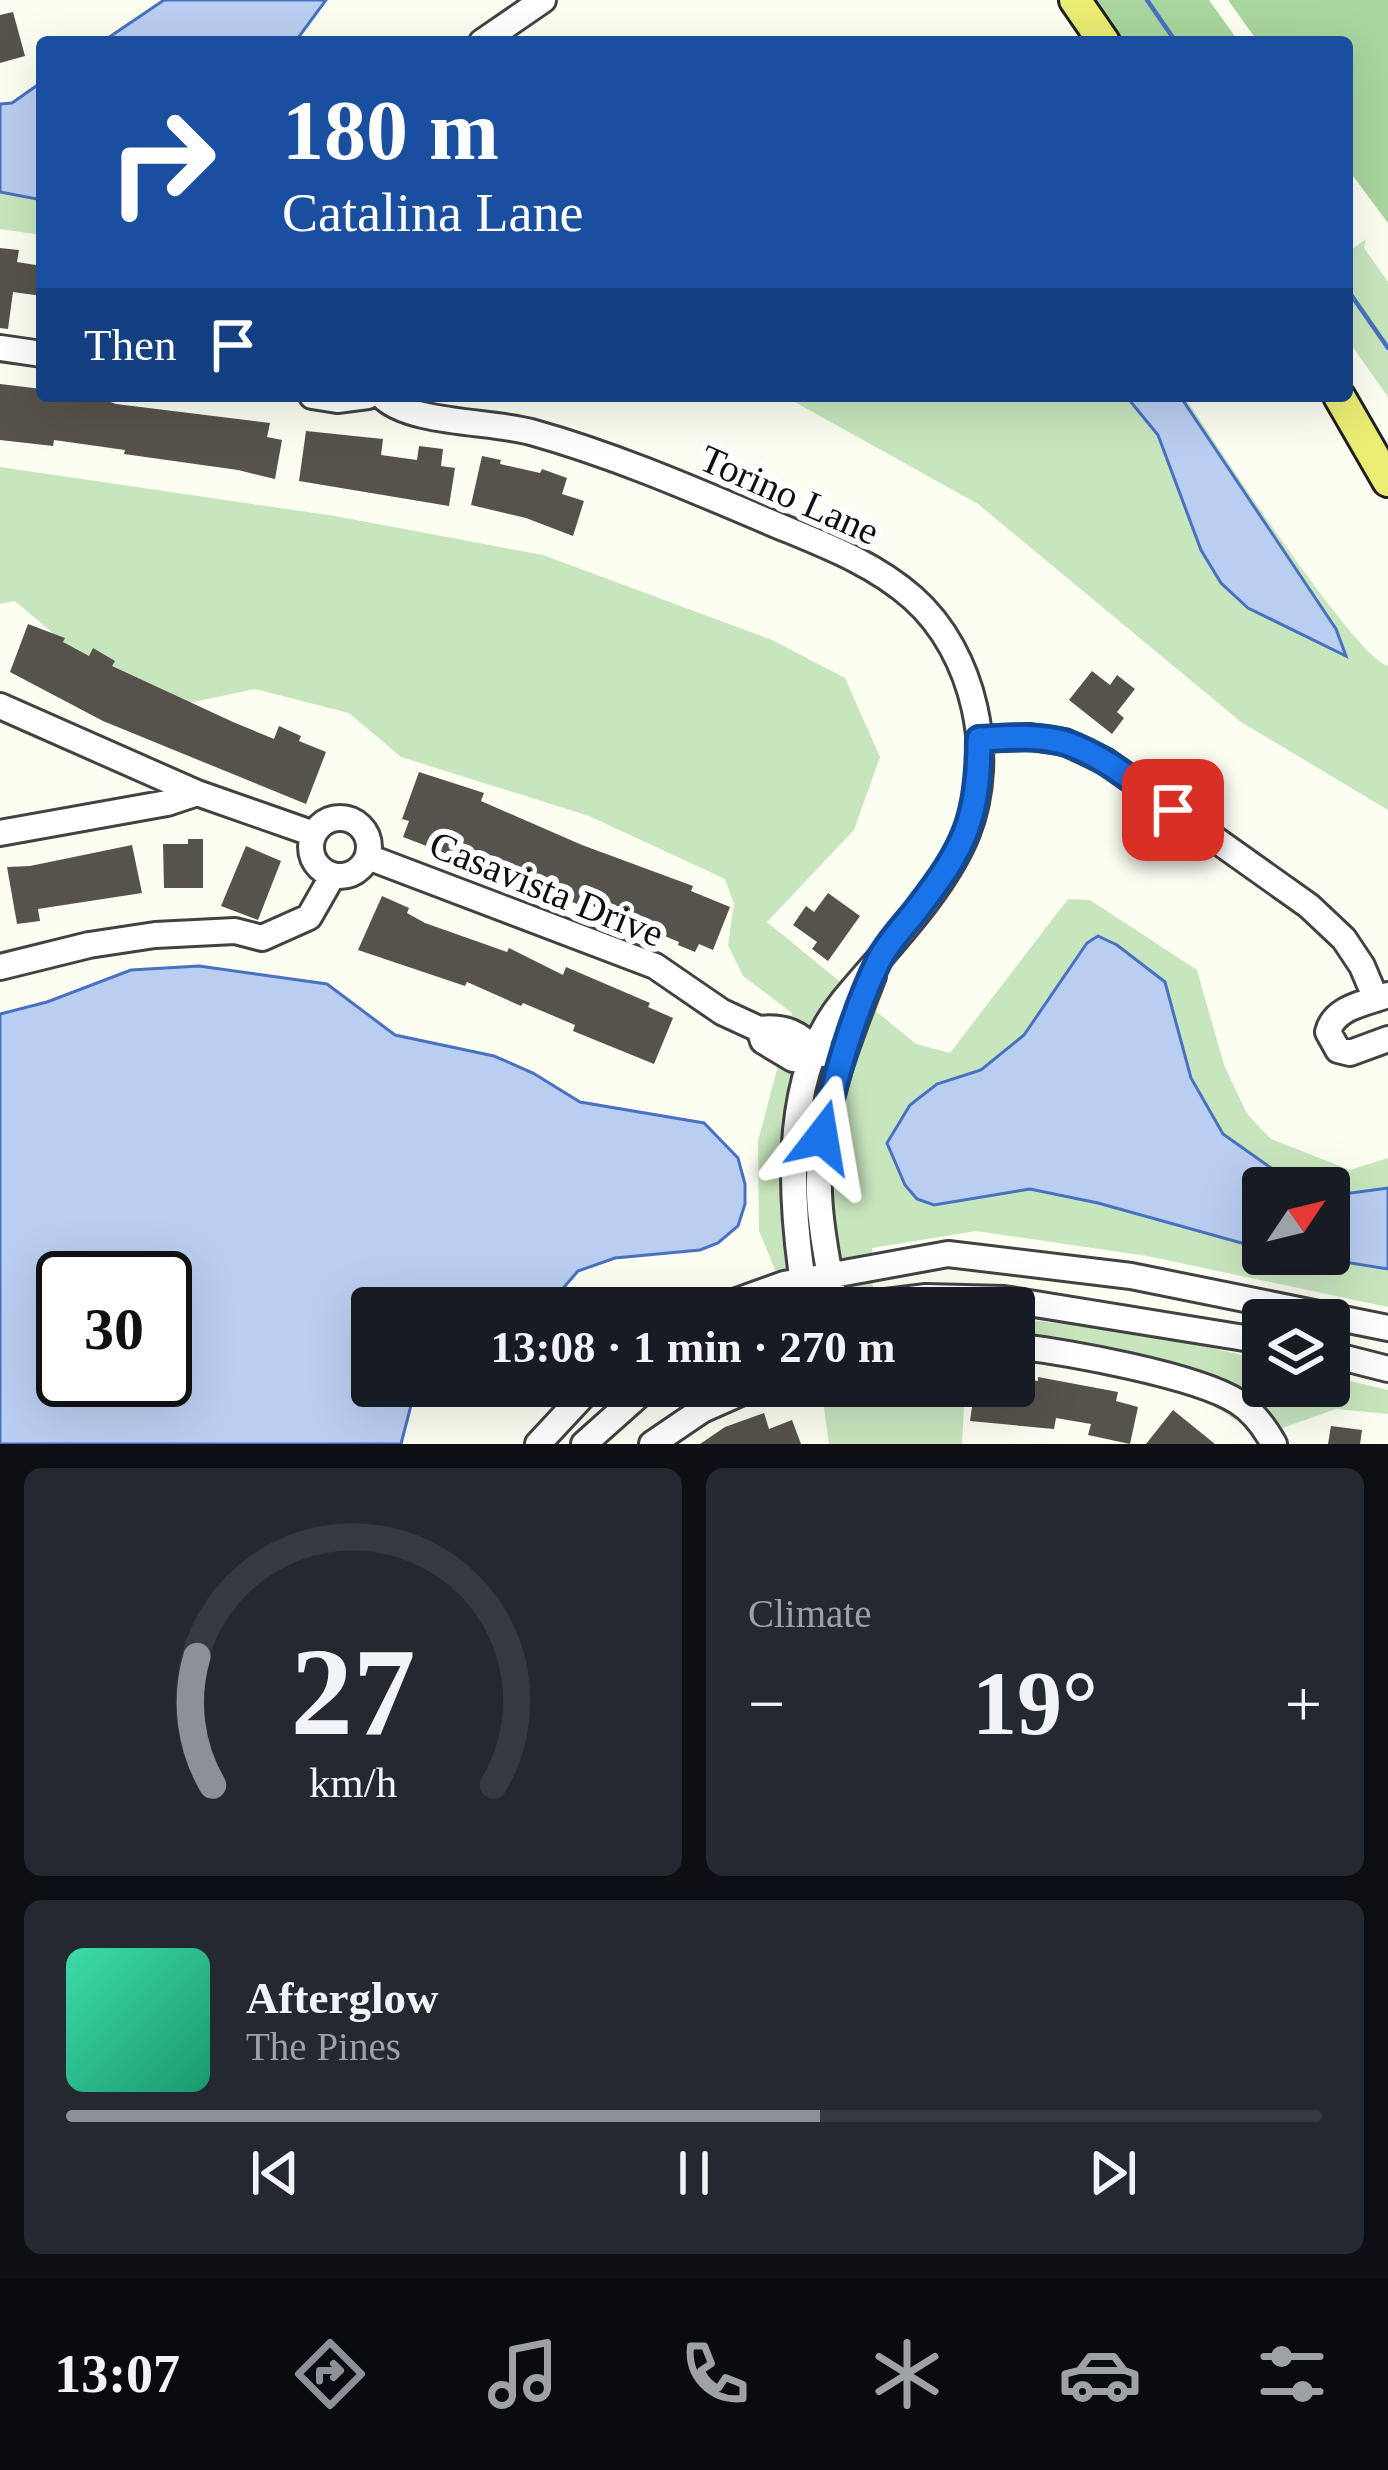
<!DOCTYPE html>
<html lang="en">
<head>
<meta charset="utf-8">
<style>
	:root { --surface:#171b24; --page:#242831; --text:#f1f3f6; --muted:#9ea1a6; --line:#363941; --accent:#8c9099 }
	body { margin:0; font-family:"Times New Roman",serif; background:var(--page); color:var(--text); height:100vh; display:flex; flex-direction:column; font-size:45px; white-space:nowrap }
	* { box-sizing:border-box; margin:0 }
	p { font-size:39px; color:var(--muted) }
	.icon { flex:none; width:66px; height:66px; fill:none; stroke:currentColor; stroke-width:2; stroke-linecap:round; stroke-linejoin:round }
	.map { position:relative; height:1444px; overflow:hidden }
	.details { display:flex; flex-direction:column; gap:24px; padding:24px; background:#0d0f14; flex:1 }
	.details>* { flex:none }
	.guide { position:absolute; left:36px; top:36px; width:1317px; height:366px; border-radius:12px; box-shadow:0 12px 48px #0002; background:#1a4fa0; color:#fff; overflow:hidden }
	.needle { width:78px; rotate:55deg }
	.tools { position:absolute; left:1242px; top:1167px; display:grid; gap:24px }
	.tools a { display:grid; place-items:center; width:108px; height:108px; border-radius:12px; background:var(--surface); box-shadow:0 12px 48px #0002; font-size:60px }
	.speed { position:absolute; left:36px; top:1251px; display:flex; gap:24px; font-size:60px; font-weight:700; text-align:center }
	.speed>* { display:grid; place-content:center; width:156px; height:156px; border-radius:50%; background:var(--surface); box-shadow:0 12px 48px #0002; line-height:1 }
	.speed .limit { border:6px solid #111; border-radius:18px; background:#fff; color:#111 }
	.pin { position:absolute; display:grid; place-items:center; width:102px; height:102px; color:#fff; margin:-51px; border-radius:24px; box-shadow:0 6px 18px #0006 }
	.me { position:absolute; width:132px; margin:-66px; rotate:14deg; stroke-linejoin:round; filter:drop-shadow(0 0 9px #0008) }
	.turn { display:flex; align-items:center; gap:42px; height:252px; padding:0 48px; font-size:54px }
	.turn .icon { width:156px; height:156px; stroke-width:2.5 }
	.turn b { display:block; font-size:84px; line-height:102px }
	.then { display:flex; align-items:center; height:114px; padding:0 48px; background:#0003; gap:24px; font-size:45px }
	.big { font-size:90px; font-weight:700; line-height:1.1 }
	.details .tile { flex:1; display:flex; flex-direction:column; justify-content:center; gap:18px; min-width:0; padding:0 42px; border-radius:18px; background:var(--page) }
	.details .dial { align-items:center; gap:0 }
	.dial svg { height:312px; overflow:visible; fill:none; stroke:var(--line); stroke-width:7; stroke-linecap:round; text-anchor:middle }
	.dial text { fill:var(--text); stroke:none }
	.song { display:flex; align-items:center; gap:36px }
	.cover { width:144px; height:144px; border-radius:18px; background:linear-gradient(135deg,hsl(160 70% 55%),hsl(160 70% 35%)) }
	.played { height:12px; border-radius:6px; background:linear-gradient(90deg,var(--accent) 60%,var(--line) 60%) }
	.keys { display:flex; justify-content:space-around; direction:ltr }
	.heat { display:flex; justify-content:space-between; align-items:center; font-size:66px; direction:ltr }
	.details .tiles { flex:1; display:grid; gap:24px; grid-template-columns:1fr 1fr }
	.tile:last-child { grid-column:span 2 }
	.trip { position:absolute; left:351px; top:1287px; width:684px; height:120px; border-radius:12px; background:var(--surface); box-shadow:0 12px 48px #0002; font-weight:700; line-height:120px; text-align:center }
	.tabs { display:flex; height:192px; justify-content:space-around; align-items:center; background:#090b0e; color:var(--muted) }
	.tabs .icon { width:84px; height:84px }
	.tabs .current { color:var(--accent) }
	.tabs b { font-size:54px; color:var(--text) }
	.map>svg:first-child { display:block }
	.green { fill:#c8e6be; fill-rule:evenodd }
	.forest { fill:#a9d59e }
	.water { fill:#bacef1; stroke:#4871c1; stroke-width:3; fill-rule:evenodd }
	.lines { fill:none; stroke-linecap:round; stroke-linejoin:round }
	.stream { stroke:#4871c1; stroke-width:4.5 }
	.building { fill:#56534c }
	.minor-casing { stroke:#424242; stroke-width:30 }
	.major-casing { stroke:#202020; stroke-width:36 }
	.minor { stroke:#fff; stroke-width:24 }
	.major { stroke:#eaec73; stroke-width:30 }
	.route-casing { stroke:#114b97; stroke-width:30 }
	.route { stroke:#1a73e8; stroke-width:21 }
	.labels { text-anchor:middle; stroke-width:12; stroke-linejoin:round; paint-order:stroke }
	.street-label { font-size:39px; fill:#0f0f0f; stroke:#fff }
</style>
</head>
<body>
<div class="map">
<svg width="1388" height="1444" viewBox="0 0 1388 1444">
	<rect width="100%" height="100%" fill="#fdfef2"/>
	<path class="green" d="M0,181L42,193V235L0,229Z
		M1366,239L1364,248L1388,282V397L1347,339V253Z
		M784,396H1184C1214,440 1353,656 1388,666V810L1241,722L978,504Z
		M0,467L335,516L543,555L772,640L845,678L880,757L854,830L767,922L916,1044L950,1053L1068,899L1090,900L1197,970L1224,1065L1247,1114L1271,1139L1350,1170L1388,1158V1307L1147,1256L976,1231L872,1248L873,1308H791L759,1231L758,1141L792,1013L743,976L728,945L734,904L725,879L589,816L401,757L349,713L255,689L146,712L15,601L0,604ZM1263,1188H1329V1254H1263Z
		M1014,1318L1165,1337L1263,1360V1386H1329V1376L1388,1390V1414L1336,1409L1259,1436L1207,1401L1063,1363H1014Z
		M821,1386H965L962,1444H829Z"/>
	<path class="forest" d="M1086,0H1209L1239,42H1115Z
		M1228,0H1388V223L1347,168V42H1258Z"/>
	<path class="water" d="M164,0H326L295,42H102Z
		M42,82V200L0,192V104L12,103Z
		M1126,396H1180L1336,629L1346,656L1248,608L1221,583L1201,550L1158,435Z
		M1098,936L1117,945L1165,982L1191,1078L1223,1134L1271,1168L1328,1188H1263V1249L1098,1203L1030,1189L934,1205L917,1199L905,1185L887,1143L910,1105L937,1084L981,1070L1024,1035L1087,943Z
		M199,966L327,984L395,1035L494,1056L533,1073L580,1102L704,1123L738,1158L745,1184V1204L738,1226L718,1243L700,1250L615,1258L578,1271L546,1308H372V1386H416L401,1444H0V1014L47,1002L131,970ZM63,1278H165V1380H63Z
		M1388,1188V1269L1295,1254H1329V1189L1344,1194Z"/>
	<g class="lines">
		<path class="stream" d="M1147,0L1176,42
			M1347,289L1388,348"/>
	</g>
	<path class="building" d="M13,12L25,56L0,63V15Z
		M0,248L19,250L17,262L42,266V296L13,292L8,329L0,328Z
		M0,384L42,389V396H94L116,404L270,423L267,437L282,440L275,479L238,470L124,454L125,450L54,440L53,446L0,440Z
		M306,431L383,439L381,455L417,460L419,446L443,449L441,466L455,468L449,506L299,481Z
		M482,456L501,460L500,464L540,473L542,469L567,478L562,494L584,501L573,536L526,518L471,505Z
		M28,624L65,638L63,642L89,656L93,648L115,661L112,666L233,722L274,739L279,726L301,736L299,741L326,752L306,804L103,721L10,672Z
		M1092,671L1110,685L1117,675L1135,689L1117,712L1124,718L1112,734L1069,700Z
		M419,772L484,793L481,801L582,845L693,886L691,891L730,907L713,950L699,944L695,952L678,945L679,942L583,902L582,906L546,891L549,884L526,875L523,883L403,837L409,821L402,819Z
		M188,839H203V888H164L163,844H188Z
		M132,845L142,893L38,909L40,921L17,924L7,867L30,866Z
		M246,846L281,861L258,920L221,906Z
		M828,893L860,916L828,961L812,949L817,942L793,925L806,906L814,912Z
		M382,896L409,908L407,913L425,923L507,952L509,948L563,975L566,967L650,1003L648,1007L673,1018L654,1064L573,1031L575,1025L523,1003L521,1006L467,982L465,986L358,950Z
		M1014,1377L1038,1381V1377L1118,1392L1116,1401L1138,1407L1130,1444L1088,1435L1091,1424L1056,1418L1054,1429L970,1421L975,1386H1014Z
		M1173,1410L1215,1444H1146Z
		M764,1413L769,1429L792,1420L801,1444H700L725,1427Z
		M1331,1426L1362,1430L1360,1444H1328Z"/>
	<g class="lines">
		<g class="minor-casing">
			<path id="minor" d="M482,42L543,0
				M0,348L42,354
				M312,396L337,400L368,396
				M382,396C409,424 492,421 531,432C610,454 685,486 760,518C813,541 869,559 913,598C975,653 997,757 967,833C943,893 884,951 843,1001C778,1080 791,1214 807,1308
				M0,706L197,793L314,834
				M979,739L1030,737L1065,742L1105,761L1309,906L1344,939L1362,966L1376,999
				M311 847a29 29 0 1 1 58 0a29 29 0 1 1-58 0Z
				M0,833L167,803L197,793
				M368,857L655,966L722,1012L759,1029
				M0,967L89,945L155,935L235,931L262,938L309,917L333,875
				M1388,995C1366,1003 1334,1007 1328,1032L1338,1050L1350,1053L1388,1039
				M816,1052C801,1033 784,1026 759,1029L763,1041L793,1059L816,1052L825,1054
				M832,1286C826,1256 820,1223 819,1193C817,1117 846,1045 873,976
				M717,1308L784,1284L948,1254L1131,1276L1388,1328
				M837,1308L926,1297L1004,1299L1263,1341
				M1014,1346C1066,1352 1196,1375 1238,1402C1254,1412 1265,1428 1274,1444
				M1329,1354L1388,1369
				M538,1444L592,1386
				M584,1444L649,1386
				M652,1444L702,1410L756,1386"/>
		</g>
		<g class="major-casing">
			<path id="major" d="M1075,0L1104,42
				M1339,396L1388,481"/>
		</g>
		<use href="#minor" class="minor"/>
		<use href="#major" class="major"/>
	</g>
	<g class="lines">
		<g class="route-casing">
			<path id="route" d="M822,1137C835,1078 852,1015 879,960C888,942 905,925 918,908C965,847 979,818 979,739C1007,738 1038,734 1066,743C1105,756 1139,786 1173,810"/>
		</g>
		<use href="#route" class="route"/>
	</g>
	<g class="labels">
		<g class="street-label">
			<text transform="translate(790 494) rotate(24)" y="14">Torino Lane</text>
			<text transform="translate(547 888) rotate(22)" y="14">Casavista Drive</text>
		</g>
	</g>
</svg>
<div class="tools">
<a><svg class="needle" viewBox="-14 -14 28 28"><path d="M0-13l5 13h-10z" fill="#e53935"/><path d="M0 13l5-13h-10z" fill="#9ea1a6"/></svg></a>
<a><svg class="icon" aria-label="layers" viewBox="0 0 24 24"><path d="M12 4l9 5-9 5-9-5zM3 14l9 5 9-5"/></svg></a>
</div>
<div class="speed"><div class="limit">30</div></div>
<div class="pin" style="left:1173px;top:810px;background:#d93025"><svg class="icon" aria-label="arrive" viewBox="0 0 24 24"><path d="M6 21V4h12l-3 4 3 4H6"/></svg></div>
<svg class="me" style="left:822px;top:1137px" viewBox="-20 -20 40 40"><path d="M0-17L14 15 0 8-14 15z" fill="#1a73e8" stroke="#fff" stroke-width="4"/></svg>
<div class="trip">13:08 · 1 min · 270 m</div>
<div class="guide">
<div class="turn"><svg class="icon" aria-label="right" viewBox="0 0 24 24"><path d="M7 20v-9h11M14 6l5 5-5 5"/></svg><div><b>180 m</b>Catalina Lane</div></div>
<div class="then">Then<svg class="icon" aria-label="arrive" viewBox="0 0 24 24"><path d="M6 21V4h12l-3 4 3 4H6"/></svg></div>
</div>
</div>
<section class="details">
<div class="tiles">
<div class="tile dial"><svg viewBox="0 0 100 80">
<path d="M14 69A42 42 0 1 1 86 69"/>
<path d="M14 69A42 42 0 0 1 10 36" stroke="#8c9099"/>
<text x="50" y="56" font-size="32" font-weight="700">27</text>
<text x="50" y="72" font-size="11">km/h</text>
</svg></div>
<div class="tile"><p>Climate</p>
<div class="heat"><a>−</a><b class="big">19°</b><a>+</a></div>
</div>
<div class="tile">
<div class="song"><i class="cover"></i><div><b>Afterglow</b><p>The Pines</p></div></div>
<div class="played"></div>
<div class="keys"><svg class="icon" aria-label="previous" viewBox="0 0 24 24"><path d="M18 5L8 12l10 7zM5 5v14"/></svg><svg class="icon" aria-label="pause" viewBox="0 0 24 24"><path d="M8 5v14M16 5v14"/></svg><svg class="icon" aria-label="next" viewBox="0 0 24 24"><path d="M6 5l10 7-10 7zM19 5v14"/></svg></div>
</div>
</div>
</section>
<nav class="tabs">
<b>13:07</b>
<svg class="icon current" aria-label="directions" viewBox="0 0 24 24"><path d="M12 3l9 9-9 9-9-9zM9 14v-3h6M13 9l2 2-2 2"/></svg>
<svg class="icon" aria-label="music" viewBox="0 0 24 24"><path d="M9 18V5l10-2v13"/><circle cx="6" cy="18" r="3"/><circle cx="16" cy="16" r="3"/></svg>
<svg class="icon" aria-label="phone" viewBox="0 0 24 24"><path d="M5 4h4l2 5-3 2q2 4 5 5l2-3 5 2v4C11 20 4 13 5 4z"/></svg>
<svg class="icon" aria-label="climate" viewBox="0 0 24 24"><path d="M12 3v18M4 7l16 10M4 17L20 7"/></svg>
<svg class="icon" aria-label="car" viewBox="0 0 24 24"><path d="M5 17H2v-5l4-1 3-4h7l3 4 3 1v5h-3M9 17h6M6 11h13"/><circle cx="7" cy="17" r="2"/><circle cx="17" cy="17" r="2"/></svg>
<svg class="icon" aria-label="filters" viewBox="0 0 24 24"><path d="M4 7h16M4 17h16"/><circle cx="9" cy="7" r="2"/><circle cx="15" cy="17" r="2"/></svg>
</nav>
</body>
</html>
